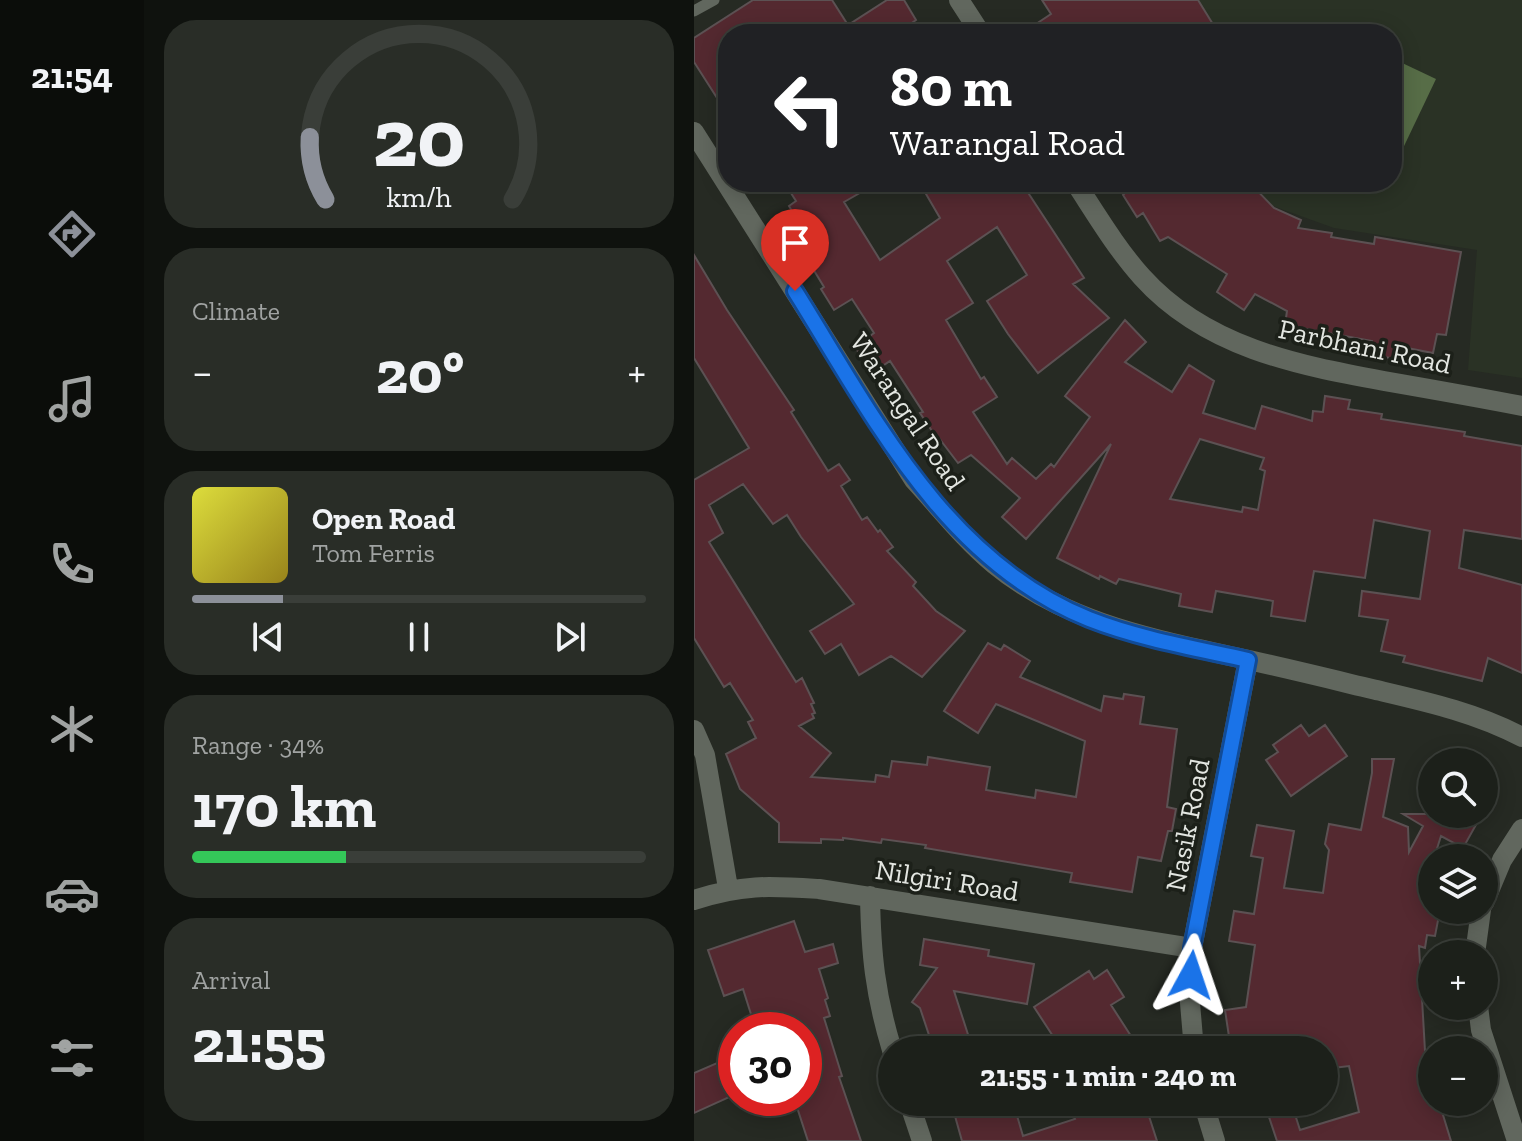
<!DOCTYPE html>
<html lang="en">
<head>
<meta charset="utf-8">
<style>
	:root { --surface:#1c201a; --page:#292d27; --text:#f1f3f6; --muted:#a0a3a2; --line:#3a3e39; --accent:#8c9099 }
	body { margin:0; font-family:"Zilla Slab",serif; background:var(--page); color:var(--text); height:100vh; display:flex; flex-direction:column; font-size:30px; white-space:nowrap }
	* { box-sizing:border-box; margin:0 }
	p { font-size:26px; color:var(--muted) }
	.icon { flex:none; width:44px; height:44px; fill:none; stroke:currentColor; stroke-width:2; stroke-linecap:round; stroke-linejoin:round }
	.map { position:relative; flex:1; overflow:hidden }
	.details { display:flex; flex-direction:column; gap:20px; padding:20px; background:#0f120e; width:550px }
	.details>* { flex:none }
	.guide { position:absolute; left:24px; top:24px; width:684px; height:168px; border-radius:32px; box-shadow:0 4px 20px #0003,0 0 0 2px var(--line); background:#202124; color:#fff; overflow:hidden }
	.tools { position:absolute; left:724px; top:748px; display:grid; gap:16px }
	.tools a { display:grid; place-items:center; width:80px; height:80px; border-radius:50%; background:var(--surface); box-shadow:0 4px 20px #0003,0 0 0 2px var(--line); font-size:40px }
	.speed { position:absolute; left:24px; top:1012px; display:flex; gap:16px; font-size:40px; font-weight:700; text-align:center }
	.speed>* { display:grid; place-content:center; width:104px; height:104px; border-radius:50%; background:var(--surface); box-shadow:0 4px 20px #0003,0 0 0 2px var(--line); line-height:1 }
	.speed .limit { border:12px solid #d22; background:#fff; color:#111 }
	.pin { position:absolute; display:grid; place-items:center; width:68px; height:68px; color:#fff; margin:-82px -34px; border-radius:50% 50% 50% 0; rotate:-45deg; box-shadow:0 0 8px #0007 }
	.pin .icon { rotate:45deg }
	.me { position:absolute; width:88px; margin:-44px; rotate:5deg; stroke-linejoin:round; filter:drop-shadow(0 0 6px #0008) }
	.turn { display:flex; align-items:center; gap:28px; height:168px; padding:0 40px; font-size:36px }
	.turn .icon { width:104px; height:104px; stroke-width:2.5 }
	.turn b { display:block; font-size:56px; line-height:68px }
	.big { font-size:60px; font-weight:700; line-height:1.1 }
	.details .card { flex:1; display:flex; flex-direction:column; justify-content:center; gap:12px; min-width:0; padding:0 28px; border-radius:32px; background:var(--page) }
	.details .dial { align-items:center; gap:0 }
	.dial svg { height:208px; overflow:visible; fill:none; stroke:var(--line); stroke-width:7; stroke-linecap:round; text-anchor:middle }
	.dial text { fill:var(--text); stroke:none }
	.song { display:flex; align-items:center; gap:24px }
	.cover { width:96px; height:96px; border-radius:12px; background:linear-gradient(135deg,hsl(60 70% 55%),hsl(50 70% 35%)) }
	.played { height:8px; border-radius:4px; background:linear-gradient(90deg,var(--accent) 20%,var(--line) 20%) }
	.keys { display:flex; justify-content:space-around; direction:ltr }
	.heat { display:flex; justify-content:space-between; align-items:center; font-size:44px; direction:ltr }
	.charge { height:12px; border-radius:6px; background:linear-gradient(90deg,#34c759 34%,var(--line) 0) }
	.trip { position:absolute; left:184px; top:1036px; width:460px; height:80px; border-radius:40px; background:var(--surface); box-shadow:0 4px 20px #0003,0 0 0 2px var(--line); font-weight:700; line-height:80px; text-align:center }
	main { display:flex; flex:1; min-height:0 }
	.tab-bar { display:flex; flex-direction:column; width:144px; justify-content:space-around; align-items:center; background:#0b0d0a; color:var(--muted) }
	.tab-bar .icon { width:56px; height:56px }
	.tab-bar .active { color:var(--accent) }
	.tab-bar b { font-size:36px; color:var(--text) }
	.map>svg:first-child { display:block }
	.built { fill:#2a3225 }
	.water { fill:#576d47 }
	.building { fill:#542930; stroke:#5c5153; stroke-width:2; fill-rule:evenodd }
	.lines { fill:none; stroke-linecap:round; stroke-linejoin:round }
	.service { stroke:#61675e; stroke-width:11 }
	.minor { stroke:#61675e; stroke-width:20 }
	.route-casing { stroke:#114b97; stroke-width:20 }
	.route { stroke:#1a73e8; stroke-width:14 }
	.labels { text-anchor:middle; stroke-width:7; stroke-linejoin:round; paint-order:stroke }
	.street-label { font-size:28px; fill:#e3e6e1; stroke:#1c2019 }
</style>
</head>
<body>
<main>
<nav class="tab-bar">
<b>21:54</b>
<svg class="icon active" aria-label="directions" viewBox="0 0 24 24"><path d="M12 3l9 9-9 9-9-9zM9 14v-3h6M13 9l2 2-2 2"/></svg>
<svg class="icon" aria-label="music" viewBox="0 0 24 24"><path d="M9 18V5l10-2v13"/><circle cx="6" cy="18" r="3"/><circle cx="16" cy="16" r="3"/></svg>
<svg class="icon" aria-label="phone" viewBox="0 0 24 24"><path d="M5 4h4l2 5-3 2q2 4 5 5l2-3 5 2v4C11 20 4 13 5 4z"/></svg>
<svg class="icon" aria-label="climate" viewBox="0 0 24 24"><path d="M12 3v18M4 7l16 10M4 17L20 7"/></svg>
<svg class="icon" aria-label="car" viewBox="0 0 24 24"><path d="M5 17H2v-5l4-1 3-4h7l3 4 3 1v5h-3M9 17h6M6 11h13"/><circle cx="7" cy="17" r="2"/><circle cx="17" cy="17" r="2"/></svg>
<svg class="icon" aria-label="filters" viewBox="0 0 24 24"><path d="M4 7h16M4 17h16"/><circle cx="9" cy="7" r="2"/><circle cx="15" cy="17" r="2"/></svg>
</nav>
<section class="details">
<div class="card dial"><svg viewBox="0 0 100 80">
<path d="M14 69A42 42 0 1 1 86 69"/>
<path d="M14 69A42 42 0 0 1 8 45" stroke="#8c9099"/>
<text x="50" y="56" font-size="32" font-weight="700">20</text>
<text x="50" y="72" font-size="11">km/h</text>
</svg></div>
<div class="card"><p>Climate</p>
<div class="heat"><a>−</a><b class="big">20°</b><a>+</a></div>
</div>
<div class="card">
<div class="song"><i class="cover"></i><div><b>Open Road</b><p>Tom Ferris</p></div></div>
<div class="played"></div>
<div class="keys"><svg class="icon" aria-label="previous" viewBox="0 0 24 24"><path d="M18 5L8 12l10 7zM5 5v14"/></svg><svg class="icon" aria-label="pause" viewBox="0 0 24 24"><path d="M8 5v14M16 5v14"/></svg><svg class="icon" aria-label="next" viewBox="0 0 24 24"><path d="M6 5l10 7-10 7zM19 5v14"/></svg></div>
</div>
<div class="card"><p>Range · 34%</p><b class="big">170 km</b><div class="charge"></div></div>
<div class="card"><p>Arrival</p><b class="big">21:55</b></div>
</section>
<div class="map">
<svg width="828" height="1141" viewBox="0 0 828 1141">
	<rect width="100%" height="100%" fill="#262a23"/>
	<path class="built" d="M434,0H828V378L774,370L783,250L640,228L579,206L557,182H698V34H456Z"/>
	<path class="water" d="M704,61L742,79L701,165L698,163V75Z"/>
	<path class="building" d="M59,0H138L154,25L193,0H210L222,20L215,25L221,34H34V115L0,62V38Z
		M348,0H504L525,34H327L357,14Z
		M90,182H185L150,202L186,260L246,218L225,182H327L390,278L379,284L415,318L344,373L314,334L293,301L333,275L303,227L253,261L279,303L252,320L287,379L290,377L303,397L279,412L313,464L318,458L342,479L357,464L360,467L396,417L371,396L431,320L452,342L431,362L478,392L495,365L520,381L509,413L561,429L568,406L618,421L619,411L629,412L631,396L656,400L654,409L688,414L687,419L771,432L770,436L828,446V539L770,530L765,568L828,585V673L794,658L788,681L709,662L711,656L687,651L694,620L665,616L668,591L726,599L736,531L680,520L671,578L620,571L611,621L577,616L579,601L522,591L518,612L485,606L487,594L425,579L422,584L406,576L405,579L363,558L417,444L332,539L308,517L326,498L277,455L264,463L241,433L240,434L226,413L229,412L196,361L178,373L161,347L180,333L158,299L140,310L127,289L130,287L107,249L117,243L95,206L102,201ZM506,439L570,458L566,469L571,471L564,510L549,507L548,512L476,499Z
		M439,182H555L580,208L607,220L604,228L638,233L637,237L680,244L681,237L767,252L752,335L743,334L739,353L708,347L706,360L676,354L678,341L591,325L593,311L561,294L550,310L523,292L533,274L474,237L466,241L449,213L443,217L429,195L431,193L428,189Z
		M0,255L33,310L100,410L97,412L134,471L145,464L156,480L147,486L168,520L173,517L184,532L186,530L199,547L193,551L222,582L219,586L242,611L271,631L228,677L197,656L165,675L147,644L131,654L116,631L160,604L107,537L93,515L79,524L49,484L15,505L29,533L15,542L102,682L108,678L120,703L117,704L121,713L118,714L120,718L105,726L137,753L117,777L181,782L182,775L195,777L198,761L233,765L234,757L296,767L292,790L341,798L342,790L382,797L391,741L302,704L284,733L250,711L294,643L307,650L310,645L336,661L326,677L407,711L410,696L429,699L430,694L450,697L446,724L483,729L473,807L482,809L478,831H474L467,861L444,857L438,892L376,882L378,873L231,848L232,845L188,839L187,843L149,838V840L127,839V843L85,842V823L46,789L32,754L62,738L54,722L59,720L36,683L30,687L0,638V480L55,448L0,358Z
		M607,725L615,736L631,725L653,756L597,796L572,760L584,752L579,745Z
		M678,759H700L689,817L714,827L715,852L729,826L709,814H736L738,810V814H788L769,848L747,836L740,858H738V910H746L741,936L733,935L731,948L725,946L731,1051L738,1049V1102H745L757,1141H583L570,1102H597L606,1130L665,1112L655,1066L630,1069V1050H537L531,1010L552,1007L561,945L535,941L540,911L560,914L569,858L557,856L563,825L600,831L590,888L629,893L635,850L631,844L635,824L667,830L678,773Z
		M100,921L111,952L139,944L144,963L125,969L134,998L131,1000L136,1016L130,1018L148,1076L145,1077L167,1141H114L100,1098H110V1025L94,1030H62L49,989L30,996L14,950Z
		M230,939L295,950L294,956L340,964L333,1004L260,991L279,1050H240L226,1008L218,1002L243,968L226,965Z
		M413,970L430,997L417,1005L446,1050H368L340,1007L395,971L400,979Z
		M30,1060L42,1094L0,1113V1073Z
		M282,1102H319L329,1136L381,1119L379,1115L406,1102H422L426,1110L440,1106L442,1113L453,1110L463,1141H268L259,1109Z"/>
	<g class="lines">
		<path class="service" d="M0,11L20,0"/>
		<path class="minor" d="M265,0L287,34
			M0,132L220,480C246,508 270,539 300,564C370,622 455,638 541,657C587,667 632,678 678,689C729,701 781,712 828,737
			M381,182C402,214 422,248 448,277C511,347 602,365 690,381C736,389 782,397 828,406
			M0,730L11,755L34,888
			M176,896C177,954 181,994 198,1050
			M0,900C48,884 76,886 125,889L498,948
			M790,903L808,860L828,829
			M781,954L787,910
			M784,1006L787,1030L823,1141
			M500,1050L496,1003L498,948L554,660
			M215,1102L228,1141
			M509,1102L521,1141"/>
	</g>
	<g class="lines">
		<g class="route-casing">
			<path id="route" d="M101,291C179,416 251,561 395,619C446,639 500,648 554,660L498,948L497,975"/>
		</g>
		<use href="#route" class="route"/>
	</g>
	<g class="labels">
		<g class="street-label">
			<text transform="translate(671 346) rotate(12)" y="10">Parbhani Road</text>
			<text transform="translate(214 411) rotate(56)" y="10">Warangal Road</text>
			<text transform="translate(493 825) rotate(-79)" y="10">Nasik Road</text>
			<text transform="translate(253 880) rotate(9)" y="10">Nilgiri Road</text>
		</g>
	</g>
</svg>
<div class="tools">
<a><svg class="icon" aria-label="search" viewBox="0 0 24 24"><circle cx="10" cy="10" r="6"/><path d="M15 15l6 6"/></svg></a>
<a><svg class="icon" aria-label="layers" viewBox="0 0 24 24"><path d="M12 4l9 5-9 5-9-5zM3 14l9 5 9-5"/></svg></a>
<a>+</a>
<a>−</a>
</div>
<div class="speed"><div class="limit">30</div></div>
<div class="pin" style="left:101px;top:291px;background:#d93025"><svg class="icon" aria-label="arrive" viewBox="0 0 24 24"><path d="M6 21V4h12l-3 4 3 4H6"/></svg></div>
<svg class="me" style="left:497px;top:975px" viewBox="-20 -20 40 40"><path d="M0-17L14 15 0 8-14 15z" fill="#1a73e8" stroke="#fff" stroke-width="4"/></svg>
<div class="trip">21:55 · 1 min · 240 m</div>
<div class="guide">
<div class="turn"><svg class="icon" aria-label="left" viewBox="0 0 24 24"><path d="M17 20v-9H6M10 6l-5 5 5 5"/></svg><div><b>80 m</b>Warangal Road</div></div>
</div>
</div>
</main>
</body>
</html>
